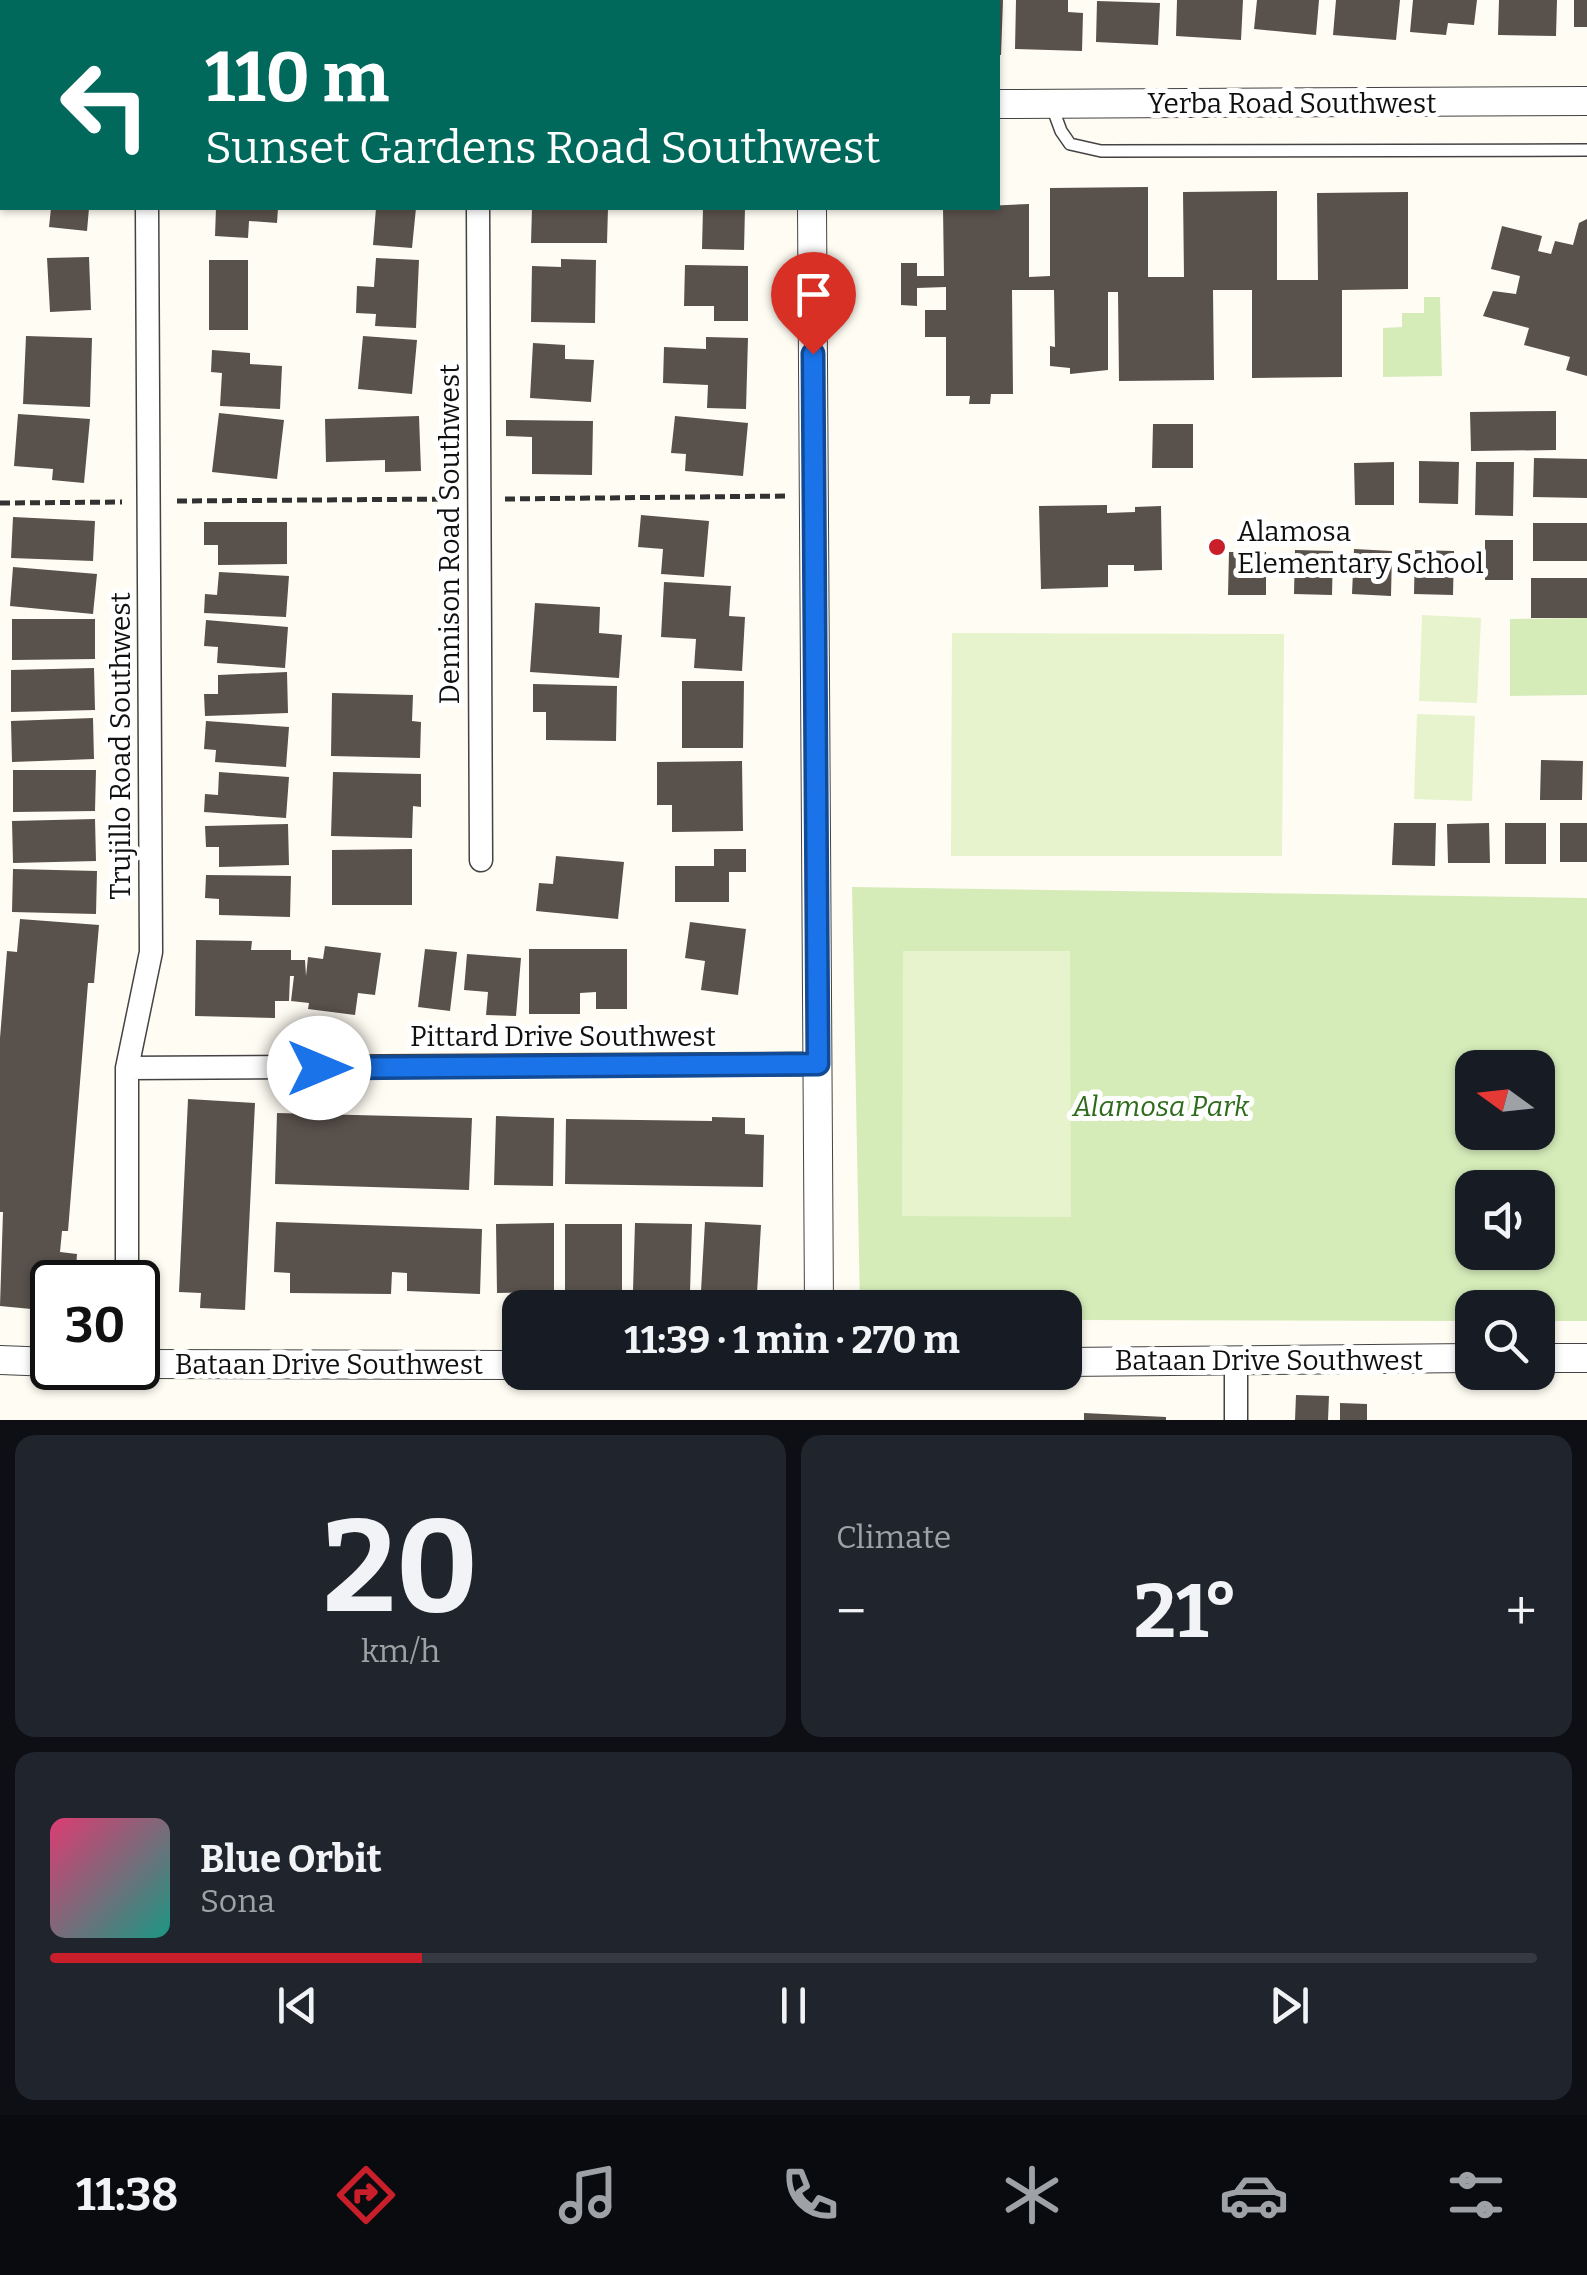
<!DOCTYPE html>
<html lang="en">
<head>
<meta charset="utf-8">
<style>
	:root { --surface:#171b24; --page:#20242c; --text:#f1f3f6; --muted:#9ea1a6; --line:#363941; --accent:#c81f2a }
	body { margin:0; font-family:Bitter,serif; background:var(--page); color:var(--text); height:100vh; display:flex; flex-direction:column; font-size:38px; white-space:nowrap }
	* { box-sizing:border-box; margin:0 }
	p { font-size:32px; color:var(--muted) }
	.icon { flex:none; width:55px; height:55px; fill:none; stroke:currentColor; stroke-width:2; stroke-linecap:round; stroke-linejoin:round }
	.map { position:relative; height:1420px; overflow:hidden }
	.side { display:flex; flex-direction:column; gap:15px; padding:15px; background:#0d0f14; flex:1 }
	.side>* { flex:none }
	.top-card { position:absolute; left:0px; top:0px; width:1000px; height:210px; box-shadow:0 2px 8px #0004; background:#00695c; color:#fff; overflow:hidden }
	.needle { width:65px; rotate:285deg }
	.tools { position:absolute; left:1455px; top:1050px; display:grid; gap:20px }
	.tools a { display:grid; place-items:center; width:100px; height:100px; border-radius:20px; background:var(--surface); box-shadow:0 2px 8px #0004; font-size:50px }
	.speed { position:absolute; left:30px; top:1260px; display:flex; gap:20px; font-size:50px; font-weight:700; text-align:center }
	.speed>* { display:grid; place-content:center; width:130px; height:130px; border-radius:50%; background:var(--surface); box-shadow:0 2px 8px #0004; line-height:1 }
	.speed .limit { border:5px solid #111; border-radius:15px; background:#fff; color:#111 }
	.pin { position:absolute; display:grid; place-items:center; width:85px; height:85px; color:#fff; margin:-102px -42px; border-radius:50% 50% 50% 0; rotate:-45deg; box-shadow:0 0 10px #0007 }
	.pin .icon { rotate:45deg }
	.me { position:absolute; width:110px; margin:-55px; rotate:90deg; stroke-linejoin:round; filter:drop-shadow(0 0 8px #0008) }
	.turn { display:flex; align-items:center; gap:35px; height:210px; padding:0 40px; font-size:45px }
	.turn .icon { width:130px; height:130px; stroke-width:2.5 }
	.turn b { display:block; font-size:70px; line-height:85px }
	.big { font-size:75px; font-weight:700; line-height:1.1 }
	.side .card { flex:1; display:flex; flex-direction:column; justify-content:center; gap:15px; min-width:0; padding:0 35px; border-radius:20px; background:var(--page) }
	.side .dial { align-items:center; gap:0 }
	.dial b { font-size:130px; line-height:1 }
	.song { display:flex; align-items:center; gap:30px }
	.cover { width:120px; height:120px; border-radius:15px; background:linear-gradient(135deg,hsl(340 70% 55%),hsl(170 70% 35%)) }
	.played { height:10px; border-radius:5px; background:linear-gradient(90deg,var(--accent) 25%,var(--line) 25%) }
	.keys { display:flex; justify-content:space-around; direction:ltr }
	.heat { display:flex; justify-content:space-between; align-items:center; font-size:55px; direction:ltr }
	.side .tiles { flex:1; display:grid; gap:15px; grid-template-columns:1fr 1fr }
	.card:last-child { grid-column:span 2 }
	.trip { position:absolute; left:502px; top:1290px; width:580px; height:100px; border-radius:20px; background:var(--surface); box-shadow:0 2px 8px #0004; font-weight:700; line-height:100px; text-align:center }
	.menu { display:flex; height:160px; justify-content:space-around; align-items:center; background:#090b0e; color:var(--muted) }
	.menu .icon { width:70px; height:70px }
	.menu .on { color:var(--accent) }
	.menu b { font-size:45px; color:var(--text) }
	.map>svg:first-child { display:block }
	.green { fill:#d5ecb9; fill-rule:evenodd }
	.pitch { fill:#e6f3cc }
	.building { fill:#59514b }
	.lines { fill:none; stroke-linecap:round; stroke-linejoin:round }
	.service-casing { stroke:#434343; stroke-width:14 }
	.minor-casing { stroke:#434343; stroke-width:25 }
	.tertiary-casing { stroke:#434343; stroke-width:30 }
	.path { stroke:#323232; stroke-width:5; stroke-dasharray:10 5; stroke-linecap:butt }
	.service { stroke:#fff; stroke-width:11 }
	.minor { stroke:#fff; stroke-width:22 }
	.tertiary { stroke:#fff; stroke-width:28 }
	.route-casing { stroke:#114b97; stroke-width:25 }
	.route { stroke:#1a73e8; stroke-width:18 }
	.poi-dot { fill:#c81f2a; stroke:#fff; stroke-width:4 }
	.labels { text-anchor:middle; stroke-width:10; stroke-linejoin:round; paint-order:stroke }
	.street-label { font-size:28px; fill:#101010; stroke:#fff }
	.poi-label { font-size:28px; fill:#101010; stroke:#fff; text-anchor:start }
	.park-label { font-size:28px; font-style:italic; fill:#2e6c1c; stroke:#fff }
</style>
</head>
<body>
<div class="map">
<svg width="1587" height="1420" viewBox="0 0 1587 1420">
	<rect width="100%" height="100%" fill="#fffcf3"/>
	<path class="green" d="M1424,297H1440L1442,376L1383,377V328L1402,327V313H1424Z
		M1587,618V695L1510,696V619Z
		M852,887L1587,898V1321H1538V1308H1472V1321L1065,1320V1308L860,1307ZM1472,1068H1538V1132H1472ZM1472,1188H1538V1252H1472Z"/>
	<path class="pitch" d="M1422,615L1481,618L1477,703L1419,701Z
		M952,633L1284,634L1282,856H951Z
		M1417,714L1475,716L1472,801L1414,799Z
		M903,951H1070L1071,1217L902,1216Z"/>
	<path class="building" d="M998,0H1003L1001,55H998Z
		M1016,0H1068V12L1083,13L1082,51L1015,49Z
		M1177,0H1243L1241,40L1176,36Z
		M1257,0H1319L1316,35L1254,29Z
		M1336,0H1400L1396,40L1333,35Z
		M1413,0H1477L1474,25L1448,23L1446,35L1410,32Z
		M1499,0H1557L1556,36L1498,35Z
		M1574,0H1587V27H1574Z
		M1097,1L1160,3L1158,45L1096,42Z
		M1148,187V277H1184L1183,192L1277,191V280H1318L1317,193L1408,192V289L1342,290V377L1252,378V290H1213L1214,380L1119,381L1118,292H1108V370L1070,374V368L1050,366V346L1055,347L1054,290H1012L1013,394H991L990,404H969L970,396H946V337H925V310H946V287L917,288V306L901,305V263H917V276H944L943,208L1029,204V277L1050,276V188Z
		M51,208H89L87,231L49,227Z
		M216,208H278L277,223L249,221L248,238L215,236Z
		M376,208H416L412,248L373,245Z
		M532,208H608L607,243H531Z
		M703,208H745L744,250L702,249Z
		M1587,219V376L1566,370L1570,357L1524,345L1529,328L1483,316L1493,291L1516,294L1520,276L1491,269L1502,226L1542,236L1538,251L1551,254L1555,241L1573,245L1579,223Z
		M89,257L91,310L50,312L47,258Z
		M376,258L419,260L416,328L375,326L376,314L356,313L357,286L374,287Z
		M561,259L596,260L595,323L531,322L532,266L561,267Z
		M209,260H248V330H209Z
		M685,265L748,266V321H714V306H684Z
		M26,336L92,338L90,407L23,404Z
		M363,336L417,340L412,394L358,389Z
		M706,337L748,338L746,409L707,408L708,385L663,383L664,347L706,349Z
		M533,343L565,345V359L594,360L591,402L530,398Z
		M212,350L250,353V364L282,366L280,409L220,406L222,373L211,372Z
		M1556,411V450L1471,451L1470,412Z
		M219,413L284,420L277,479L212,472Z
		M18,414L90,419L84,483L52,480L53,469L14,466Z
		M419,416L421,471L385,472V460L326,462L325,419Z
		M675,416L748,423L743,476L685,471L686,454L671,453Z
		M506,420L593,421L592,475L532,474V437L506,436Z
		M1153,424H1193V468H1152Z
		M1534,458L1587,459V498L1533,497Z
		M1419,461L1459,462L1458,504L1419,503Z
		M1394,462V505H1355L1354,463Z
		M1476,462H1514L1513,516L1475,515Z
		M1107,505V513L1135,512V507L1161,506L1162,570L1134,571V565H1108V587L1041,589L1039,506Z
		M641,515L709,521L704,577L661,574L663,549L638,547Z
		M13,517L95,521L93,561L11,558Z
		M204,522H287V564L218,565V545H204Z
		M1533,523H1587V561H1533Z
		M1485,540H1513V580H1485Z
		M1354,549L1392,551L1391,596L1352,594Z
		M1295,550L1333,551L1332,595L1294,594Z
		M1415,550L1454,551L1453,595L1414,594Z
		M1229,552H1266V595H1228Z
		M13,567L97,574L93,614L10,606Z
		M219,572L289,576L286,617L204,613L205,594L217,595Z
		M1531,578H1587V618H1531Z
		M664,582L731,586L729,616L745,617L742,671L694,668L696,639L661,637Z
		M535,603L600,607L599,633L622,635L619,678L530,672Z
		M12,619H95V659L12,660Z
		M206,620L288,627L285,668L217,663L218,647L204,646Z
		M94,668L95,710L11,712V670Z
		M287,672L288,713L205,716L204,694H218V675Z
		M682,681H744L743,748H682Z
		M533,684L617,686L616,741L546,740V712H533Z
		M332,693L413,695L412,721L421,722L420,758L331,756Z
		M93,718L94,759L12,762L11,721Z
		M206,721L289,727L286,767L215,762L216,750L204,749Z
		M1541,760L1583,761L1582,800H1540Z
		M742,761L743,831L672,832V805H657V762Z
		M13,770H96L95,811L13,812Z
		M219,772L289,777L286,818L204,812L205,794L218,795Z
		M333,772L421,774V807L413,806L412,838L331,836Z
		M95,819L96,861L13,863L12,821Z
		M1394,823H1436L1435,866L1392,865Z
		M1489,823L1490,863H1448L1447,824Z
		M1505,823H1546V864H1505Z
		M1560,823H1587V862H1560Z
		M288,824L289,865L219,867V847H206L205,826Z
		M412,849V905H332V850Z
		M714,849H746V872H729V902H675V866H714Z
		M556,856L624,862L618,919L536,911L539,883L553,884Z
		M13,869L97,871L96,914L12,912Z
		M206,875L291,876L290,917L219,915V899L205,898Z
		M20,919L99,925L94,983H88L68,1231H62L60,1252L77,1254L75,1282H52V1311L0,1306L3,1212H0V1038L7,951L17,952Z
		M690,922L746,929L738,995L701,990L705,961L685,958Z
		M196,940L252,941L251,950H291V960H305L306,976L308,957L323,959L325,946L381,953L375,995L358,993L355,1015L308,1009L309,1003L291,1001L294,976H290L289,1001H275V1018L195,1016Z
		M425,949L457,952L450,1011L418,1007Z
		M529,949H627V1009H596V992L580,993V1014H529Z
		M467,954L521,958L516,1016L486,1015L488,992L464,990Z
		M188,1099L255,1103L245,1310L200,1308L201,1293L179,1292Z
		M277,1113L472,1118L469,1190L275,1184Z
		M496,1116L554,1118L553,1186L494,1185Z
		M712,1117L745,1118V1134L764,1135L763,1187L565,1184L566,1119L712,1121Z
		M276,1222L482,1229L480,1294L407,1291V1273L392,1272L391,1294L290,1293V1273L274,1272Z
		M705,1222L761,1225L757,1293L701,1291Z
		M554,1223V1292L497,1293L496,1224Z
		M635,1223L692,1224L690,1292L633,1291Z
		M565,1224H622V1292H565Z
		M1296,1395L1329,1396L1328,1420H1295Z
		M1340,1403L1367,1404V1420H1340Z
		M1084,1413L1166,1417V1420H1084Z"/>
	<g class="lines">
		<g class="service-casing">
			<path id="service" d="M1051,104L1061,131L1070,144L1101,151L1587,150"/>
		</g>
		<g class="minor-casing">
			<path id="minor" d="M146,0V2
				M477,0V2
				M478,208L481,860
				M127,1068L818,1064
				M127,1282V1068L151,952L147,208
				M1236,1360V1420"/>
		</g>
		<g class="tertiary-casing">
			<path id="tertiary" d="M811,0V2
				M998,104L1587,101
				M812,208L819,1308
				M1538,1358H1587
				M0,1360L52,1362
				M1065,1362L1472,1358
				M138,1364L520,1365"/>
		</g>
		<path class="path" d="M505,499L787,496
			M177,501L451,499
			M0,503L122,502"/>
		<use href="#service" class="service"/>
		<use href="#minor" class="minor"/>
		<use href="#tertiary" class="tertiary"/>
	</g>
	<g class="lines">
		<g class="route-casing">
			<path id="route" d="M319,1068L818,1064L813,354"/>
		</g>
		<use href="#route" class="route"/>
	</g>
	<circle class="poi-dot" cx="1217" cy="547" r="10"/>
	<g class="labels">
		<g class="street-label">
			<text x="1292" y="113">Yerba Road Southwest</text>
			<text transform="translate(449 534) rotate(-90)" y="10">Dennison Road Southwest</text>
			<text transform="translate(120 746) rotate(-90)" y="10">Trujillo Road Southwest</text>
			<text x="563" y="1046">Pittard Drive Southwest</text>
			<text x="1269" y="1370">Bataan Drive Southwest</text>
			<text x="329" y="1374">Bataan Drive Southwest</text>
		</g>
		<g class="poi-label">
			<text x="1237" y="541">Alamosa<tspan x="1237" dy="32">Elementary School</tspan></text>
		</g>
		<g class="park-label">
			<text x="1161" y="1116">Alamosa Park</text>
		</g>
	</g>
</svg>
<div class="tools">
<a><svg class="needle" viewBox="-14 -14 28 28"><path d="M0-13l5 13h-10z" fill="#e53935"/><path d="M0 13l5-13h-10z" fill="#9ea1a6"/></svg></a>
<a><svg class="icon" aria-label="sound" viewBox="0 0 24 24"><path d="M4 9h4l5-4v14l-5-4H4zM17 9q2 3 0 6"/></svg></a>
<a><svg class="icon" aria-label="search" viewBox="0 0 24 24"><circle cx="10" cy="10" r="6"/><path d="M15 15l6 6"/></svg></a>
</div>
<div class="speed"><div class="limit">30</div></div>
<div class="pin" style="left:813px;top:354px;background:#d93025"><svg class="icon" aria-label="arrive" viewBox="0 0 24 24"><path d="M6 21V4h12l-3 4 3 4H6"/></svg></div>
<svg class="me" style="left:319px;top:1068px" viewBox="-20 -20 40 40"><circle r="19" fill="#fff"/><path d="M0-13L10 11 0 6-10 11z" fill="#1a73e8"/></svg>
<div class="trip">11:39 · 1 min · 270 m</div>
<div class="top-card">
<div class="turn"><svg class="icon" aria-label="left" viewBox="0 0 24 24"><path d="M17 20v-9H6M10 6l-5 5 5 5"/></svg><div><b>110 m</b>Sunset Gardens Road Southwest</div></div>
</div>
</div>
<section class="side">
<div class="tiles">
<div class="card dial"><b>20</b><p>km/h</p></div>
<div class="card"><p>Climate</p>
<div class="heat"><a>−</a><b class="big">21°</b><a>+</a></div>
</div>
<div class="card">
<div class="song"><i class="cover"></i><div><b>Blue Orbit</b><p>Sona</p></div></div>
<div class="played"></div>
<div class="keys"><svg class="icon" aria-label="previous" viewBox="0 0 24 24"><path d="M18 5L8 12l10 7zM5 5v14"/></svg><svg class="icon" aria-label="pause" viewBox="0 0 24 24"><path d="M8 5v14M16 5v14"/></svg><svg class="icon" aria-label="next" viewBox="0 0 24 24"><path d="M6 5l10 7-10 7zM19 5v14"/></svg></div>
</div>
</div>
</section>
<nav class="menu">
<b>11:38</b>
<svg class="icon on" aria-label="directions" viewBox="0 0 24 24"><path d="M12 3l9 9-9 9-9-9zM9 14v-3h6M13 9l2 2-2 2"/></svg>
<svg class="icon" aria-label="music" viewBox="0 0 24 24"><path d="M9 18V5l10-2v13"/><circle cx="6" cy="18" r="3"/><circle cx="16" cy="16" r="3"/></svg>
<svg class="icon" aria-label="phone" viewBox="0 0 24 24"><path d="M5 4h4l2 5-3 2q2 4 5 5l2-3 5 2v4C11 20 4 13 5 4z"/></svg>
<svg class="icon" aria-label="climate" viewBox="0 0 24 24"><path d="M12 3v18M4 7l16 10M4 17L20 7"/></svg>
<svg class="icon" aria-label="car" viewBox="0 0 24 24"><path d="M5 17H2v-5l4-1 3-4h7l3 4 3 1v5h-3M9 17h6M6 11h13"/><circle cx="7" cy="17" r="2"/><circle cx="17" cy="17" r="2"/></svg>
<svg class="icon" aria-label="filters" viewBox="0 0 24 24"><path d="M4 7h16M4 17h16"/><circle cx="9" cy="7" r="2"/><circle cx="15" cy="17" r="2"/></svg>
</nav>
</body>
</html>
